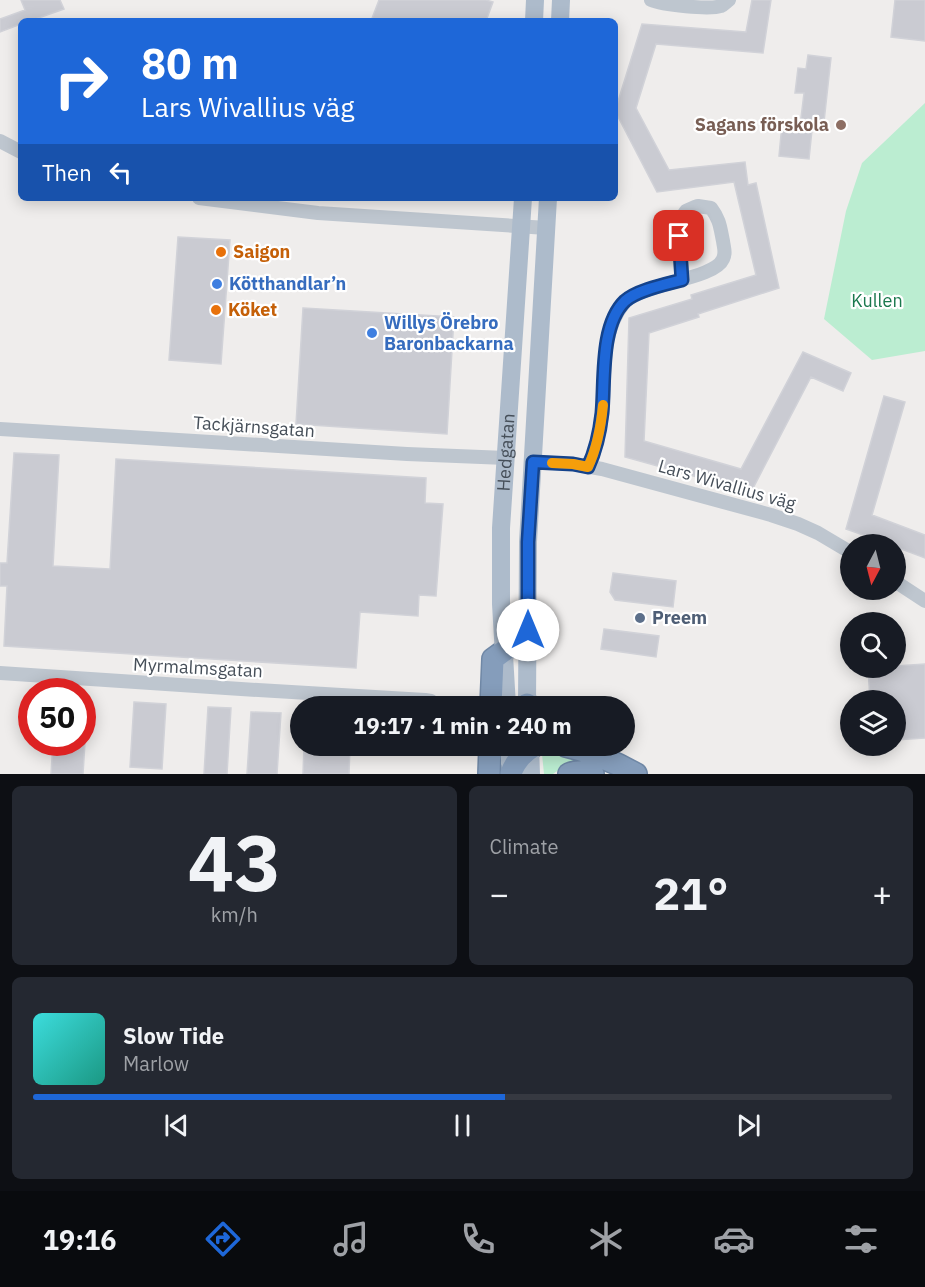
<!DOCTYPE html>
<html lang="en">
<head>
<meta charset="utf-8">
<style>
	:root { --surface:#171b24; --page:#242831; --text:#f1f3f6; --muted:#9ea1a6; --line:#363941; --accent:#1e67d8 }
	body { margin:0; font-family:"IBM Plex Sans",sans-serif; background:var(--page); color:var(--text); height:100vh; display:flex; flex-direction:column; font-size:22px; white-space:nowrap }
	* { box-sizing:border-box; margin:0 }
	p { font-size:20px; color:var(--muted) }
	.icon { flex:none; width:33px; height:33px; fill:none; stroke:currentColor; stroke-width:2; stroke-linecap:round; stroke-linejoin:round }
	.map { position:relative; height:774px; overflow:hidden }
	.panel { display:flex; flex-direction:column; gap:12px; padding:12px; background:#0d0f14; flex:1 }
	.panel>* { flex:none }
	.guide { position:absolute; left:18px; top:18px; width:600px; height:183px; border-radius:9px; box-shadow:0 3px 15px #0003; background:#1e67d8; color:#fff; overflow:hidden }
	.needle { width:39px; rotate:187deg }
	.tools { position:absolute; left:840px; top:534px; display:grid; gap:12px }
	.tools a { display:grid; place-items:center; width:66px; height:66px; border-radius:50%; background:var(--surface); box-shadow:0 3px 15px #0003; font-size:30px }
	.speed { position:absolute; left:18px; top:678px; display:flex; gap:12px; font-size:30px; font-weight:700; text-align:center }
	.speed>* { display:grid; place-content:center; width:78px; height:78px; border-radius:50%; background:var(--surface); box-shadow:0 3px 15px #0003; line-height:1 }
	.speed .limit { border:9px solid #d22; background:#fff; color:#111 }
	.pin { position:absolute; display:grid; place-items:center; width:51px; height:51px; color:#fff; margin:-26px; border-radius:12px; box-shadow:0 3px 9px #0006 }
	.me { position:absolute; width:66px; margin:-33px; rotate:0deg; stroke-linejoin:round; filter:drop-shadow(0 0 4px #0008) }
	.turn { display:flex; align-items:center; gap:21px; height:126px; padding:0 24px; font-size:27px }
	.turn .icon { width:78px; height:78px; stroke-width:2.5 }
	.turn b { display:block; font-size:42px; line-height:51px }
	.then { display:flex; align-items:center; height:57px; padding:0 24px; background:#0003; gap:12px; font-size:22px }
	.big { font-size:45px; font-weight:700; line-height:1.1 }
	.panel .tile { flex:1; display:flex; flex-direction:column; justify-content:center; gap:9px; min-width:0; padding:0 21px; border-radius:9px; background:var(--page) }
	.panel .dial { align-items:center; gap:0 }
	.dial b { font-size:78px; line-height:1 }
	.song { display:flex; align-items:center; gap:18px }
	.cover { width:72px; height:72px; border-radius:9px; background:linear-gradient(135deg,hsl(180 70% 55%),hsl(170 70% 35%)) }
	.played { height:6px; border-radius:3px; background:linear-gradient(90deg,var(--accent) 55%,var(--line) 55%) }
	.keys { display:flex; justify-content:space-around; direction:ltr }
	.heat { display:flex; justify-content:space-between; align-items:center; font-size:33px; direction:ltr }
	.panel .tiles { flex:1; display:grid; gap:12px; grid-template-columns:1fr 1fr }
	.tile:last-child { grid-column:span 2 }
	.trip { position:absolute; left:290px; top:696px; width:345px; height:60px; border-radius:30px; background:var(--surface); box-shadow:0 3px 15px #0003; font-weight:700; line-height:60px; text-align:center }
	.menu { display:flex; height:96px; justify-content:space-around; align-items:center; background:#090b0e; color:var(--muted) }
	.menu .icon { width:42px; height:42px }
	.menu .active { color:var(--accent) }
	.menu b { font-size:27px; color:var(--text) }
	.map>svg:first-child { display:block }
	.green { fill:#bbedd1 }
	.building { fill:#cacbd2; stroke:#d1d2d8; stroke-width:1.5 }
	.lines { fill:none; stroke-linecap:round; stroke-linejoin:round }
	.highway-casing { stroke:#7088a6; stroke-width:24 }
	.minor { stroke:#bec6cf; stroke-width:14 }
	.major { stroke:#adbbcb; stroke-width:18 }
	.highway { stroke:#859dbb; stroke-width:21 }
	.route-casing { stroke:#14438c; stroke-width:15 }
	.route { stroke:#1e67d8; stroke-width:10 }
	.slow { stroke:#f59e0b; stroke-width:10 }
	.education-dot { fill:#8d6e63; stroke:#fff; stroke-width:2 }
	.food-dot { fill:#e8710a; stroke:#fff; stroke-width:2 }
	.shop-dot { fill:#3f7fe0; stroke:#fff; stroke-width:2 }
	.service-dot { fill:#5c6f8a; stroke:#fff; stroke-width:2 }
	.labels { text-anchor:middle; stroke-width:4.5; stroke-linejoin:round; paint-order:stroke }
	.education-label { font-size:18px; font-weight:bold; fill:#785e54; stroke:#fff; text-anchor:end }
	.food-label { font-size:18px; font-weight:bold; fill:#c56008; stroke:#fff; text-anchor:start }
	.shop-label { font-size:18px; font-weight:bold; fill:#366cbe; stroke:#fff; text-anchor:start }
	.park-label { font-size:18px; fill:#19784d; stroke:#fff }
	.street-label { font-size:18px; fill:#464f59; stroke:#fff }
	.service-label { font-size:18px; font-weight:bold; fill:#4e5e75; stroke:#fff; text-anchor:start }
</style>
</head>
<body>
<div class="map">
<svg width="925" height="774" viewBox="0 0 925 774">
	<rect width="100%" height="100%" fill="#efedec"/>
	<path class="green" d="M925,103V351L872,360L824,319L846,211L862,163Z
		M542,754L578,758L615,774C607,774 603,770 596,768C581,765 565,764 553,774H544Z"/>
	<path class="building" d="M21,0H60L64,9L30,21H21V24L0,32V19L25,10Z
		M379,0H486L493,2L486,21H371Z
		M752,0H771L763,53L656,44L636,108L669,170L745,162L748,185L756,183L779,288L698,314L699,317L649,333L644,441L741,469L803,352L851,373L843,391L811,377L751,492L625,457L629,318L692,299L691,295L756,275L734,182L657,192L615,111L642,24L746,32Z
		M895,0H925V41L891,37Z
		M808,55L831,58L823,131L812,130L809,159L779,156L782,124L800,126L804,93H795L798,68L806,69Z
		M178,237L230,240L221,364L169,360Z
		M303,308L454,317L447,434L296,424Z
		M884,396L905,402L872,515L925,535V558L896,547V544H889L846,529Z
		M14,453L59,455L53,566L110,569L116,459L426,478L425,503L443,504L436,596L419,595L418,616L360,612L356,668L4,646L7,586H0V563H7Z
		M613,573L676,581L673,607L615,600L610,592Z
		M604,629L659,636L656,657L601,649Z
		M925,664V738L896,740V700H870L868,668H896V666Z
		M134,702L166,704L162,769L130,767Z
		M208,707L231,708L227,774H204Z
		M251,712L281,713L277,774H247Z
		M53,742H85L83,774H51Z
		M304,746H350L349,774H303Z"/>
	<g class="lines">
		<g class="highway-casing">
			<path id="highway" d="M527,704L530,706
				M491,706L493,659L504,651
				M566,746C591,752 613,761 636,774
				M511,773C516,760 523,753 534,746
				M489,774L490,746
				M569,774C576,771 586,771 593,774"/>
		</g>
		<path class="minor" d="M651,0C662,5 710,10 721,6C724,5 726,2 729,0
			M0,141L21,152
			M199,198L318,213L547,228
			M0,429L407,454L506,458
			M533,462L573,464L602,469L771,515L798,524L818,533L850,552
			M588,467C596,450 600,432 602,414C606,377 599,334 624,303C640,283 714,280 723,259C726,253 724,248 723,241C720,227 720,220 711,208L698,206L695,207L686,211L679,221L682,280
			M896,582L925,601
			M0,673C142,683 283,692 425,700L431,701L436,706"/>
		<g class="major">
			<path d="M534,21L535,0"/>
			<path d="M560,21L561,0"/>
			<path id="s1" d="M507,706L501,604V528L523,198"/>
			<path d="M527,706L528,542L548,198"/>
			<path d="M509,746L511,774"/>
			<path d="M530,746L531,774"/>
		</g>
		<use href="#highway" class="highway"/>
	</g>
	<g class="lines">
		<g class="route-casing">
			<path id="route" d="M528,630V542L533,462L573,464L588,467C596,450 600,431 602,413C605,380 600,325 625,301C637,290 667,284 682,280L679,236"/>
		</g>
		<use href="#route" class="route"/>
		<path class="slow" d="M552,463L573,464L588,467C597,448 601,426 603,405"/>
	</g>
	<circle class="education-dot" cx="841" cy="125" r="6"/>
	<g class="food-dot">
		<circle cx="221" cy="252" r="6"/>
		<circle cx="216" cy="310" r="6"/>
	</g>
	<g class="shop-dot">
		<circle cx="217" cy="284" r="6"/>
		<circle cx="372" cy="333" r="6"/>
	</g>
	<circle class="service-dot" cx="640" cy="618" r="6"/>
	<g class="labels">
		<g class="education-label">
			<text x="829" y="131">Sagans förskola</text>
		</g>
		<g class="food-label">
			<text x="233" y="258">Saigon</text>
			<text x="228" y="316">Köket</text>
		</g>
		<g class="shop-label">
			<text x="229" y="290">Kötthandlar’n</text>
			<text x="384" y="329">Willys Örebro<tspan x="384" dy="21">Baronbackarna</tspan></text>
		</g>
		<g class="park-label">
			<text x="877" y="307">Kullen</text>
		</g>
		<g class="street-label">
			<text transform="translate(254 427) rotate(4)" y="6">Tackjärnsgatan</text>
			<text dy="6" stroke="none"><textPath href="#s1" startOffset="254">Hedgatan</textPath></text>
			<text transform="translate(727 485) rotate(16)" y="6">Lars Wivallius väg</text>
			<text transform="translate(198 668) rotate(3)" y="6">Myrmalmsgatan</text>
		</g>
		<g class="service-label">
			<text x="652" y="624">Preem</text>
		</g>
	</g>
</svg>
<div class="tools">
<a><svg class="needle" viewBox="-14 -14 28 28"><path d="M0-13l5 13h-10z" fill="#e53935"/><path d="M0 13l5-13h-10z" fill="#9ea1a6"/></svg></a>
<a><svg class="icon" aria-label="search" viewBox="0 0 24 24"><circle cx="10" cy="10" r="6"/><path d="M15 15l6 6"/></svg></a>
<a><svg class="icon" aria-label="layers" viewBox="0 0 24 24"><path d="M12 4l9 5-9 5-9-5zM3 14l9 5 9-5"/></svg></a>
</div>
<div class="speed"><div class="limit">50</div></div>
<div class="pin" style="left:679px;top:236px;background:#d93025"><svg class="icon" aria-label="arrive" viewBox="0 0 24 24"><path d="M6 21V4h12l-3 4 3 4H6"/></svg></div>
<svg class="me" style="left:528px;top:630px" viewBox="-20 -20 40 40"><circle r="19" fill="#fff"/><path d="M0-13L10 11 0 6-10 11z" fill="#1e67d8"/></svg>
<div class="trip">19:17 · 1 min · 240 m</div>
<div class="guide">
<div class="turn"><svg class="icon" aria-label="right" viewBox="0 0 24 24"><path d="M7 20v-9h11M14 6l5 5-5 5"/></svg><div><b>80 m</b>Lars Wivallius väg</div></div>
<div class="then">Then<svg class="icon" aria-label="left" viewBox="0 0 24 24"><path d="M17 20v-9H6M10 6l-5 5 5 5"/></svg></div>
</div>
</div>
<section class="panel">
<div class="tiles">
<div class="tile dial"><b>43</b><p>km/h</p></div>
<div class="tile"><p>Climate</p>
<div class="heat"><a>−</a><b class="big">21°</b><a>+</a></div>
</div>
<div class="tile">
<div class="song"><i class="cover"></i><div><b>Slow Tide</b><p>Marlow</p></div></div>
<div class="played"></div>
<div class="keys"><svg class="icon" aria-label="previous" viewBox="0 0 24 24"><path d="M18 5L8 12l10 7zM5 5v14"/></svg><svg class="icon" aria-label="pause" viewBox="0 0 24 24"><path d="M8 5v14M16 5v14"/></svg><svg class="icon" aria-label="next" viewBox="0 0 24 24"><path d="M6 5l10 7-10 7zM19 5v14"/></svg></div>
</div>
</div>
</section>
<nav class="menu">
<b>19:16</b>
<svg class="icon active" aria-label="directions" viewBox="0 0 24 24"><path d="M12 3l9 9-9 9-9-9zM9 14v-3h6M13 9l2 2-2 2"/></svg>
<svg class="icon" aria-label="music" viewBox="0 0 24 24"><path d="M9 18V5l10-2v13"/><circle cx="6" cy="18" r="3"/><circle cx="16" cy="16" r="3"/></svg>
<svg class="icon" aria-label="phone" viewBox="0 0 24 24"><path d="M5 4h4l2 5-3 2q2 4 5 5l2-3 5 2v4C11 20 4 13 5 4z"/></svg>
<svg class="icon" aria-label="climate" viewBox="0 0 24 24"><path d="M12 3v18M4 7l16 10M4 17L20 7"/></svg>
<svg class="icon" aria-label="car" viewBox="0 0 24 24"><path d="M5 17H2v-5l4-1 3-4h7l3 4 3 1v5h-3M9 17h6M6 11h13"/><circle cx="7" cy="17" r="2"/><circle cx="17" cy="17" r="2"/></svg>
<svg class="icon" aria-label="filters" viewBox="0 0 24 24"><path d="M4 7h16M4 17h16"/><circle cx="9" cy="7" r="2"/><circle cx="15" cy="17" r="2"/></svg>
</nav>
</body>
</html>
